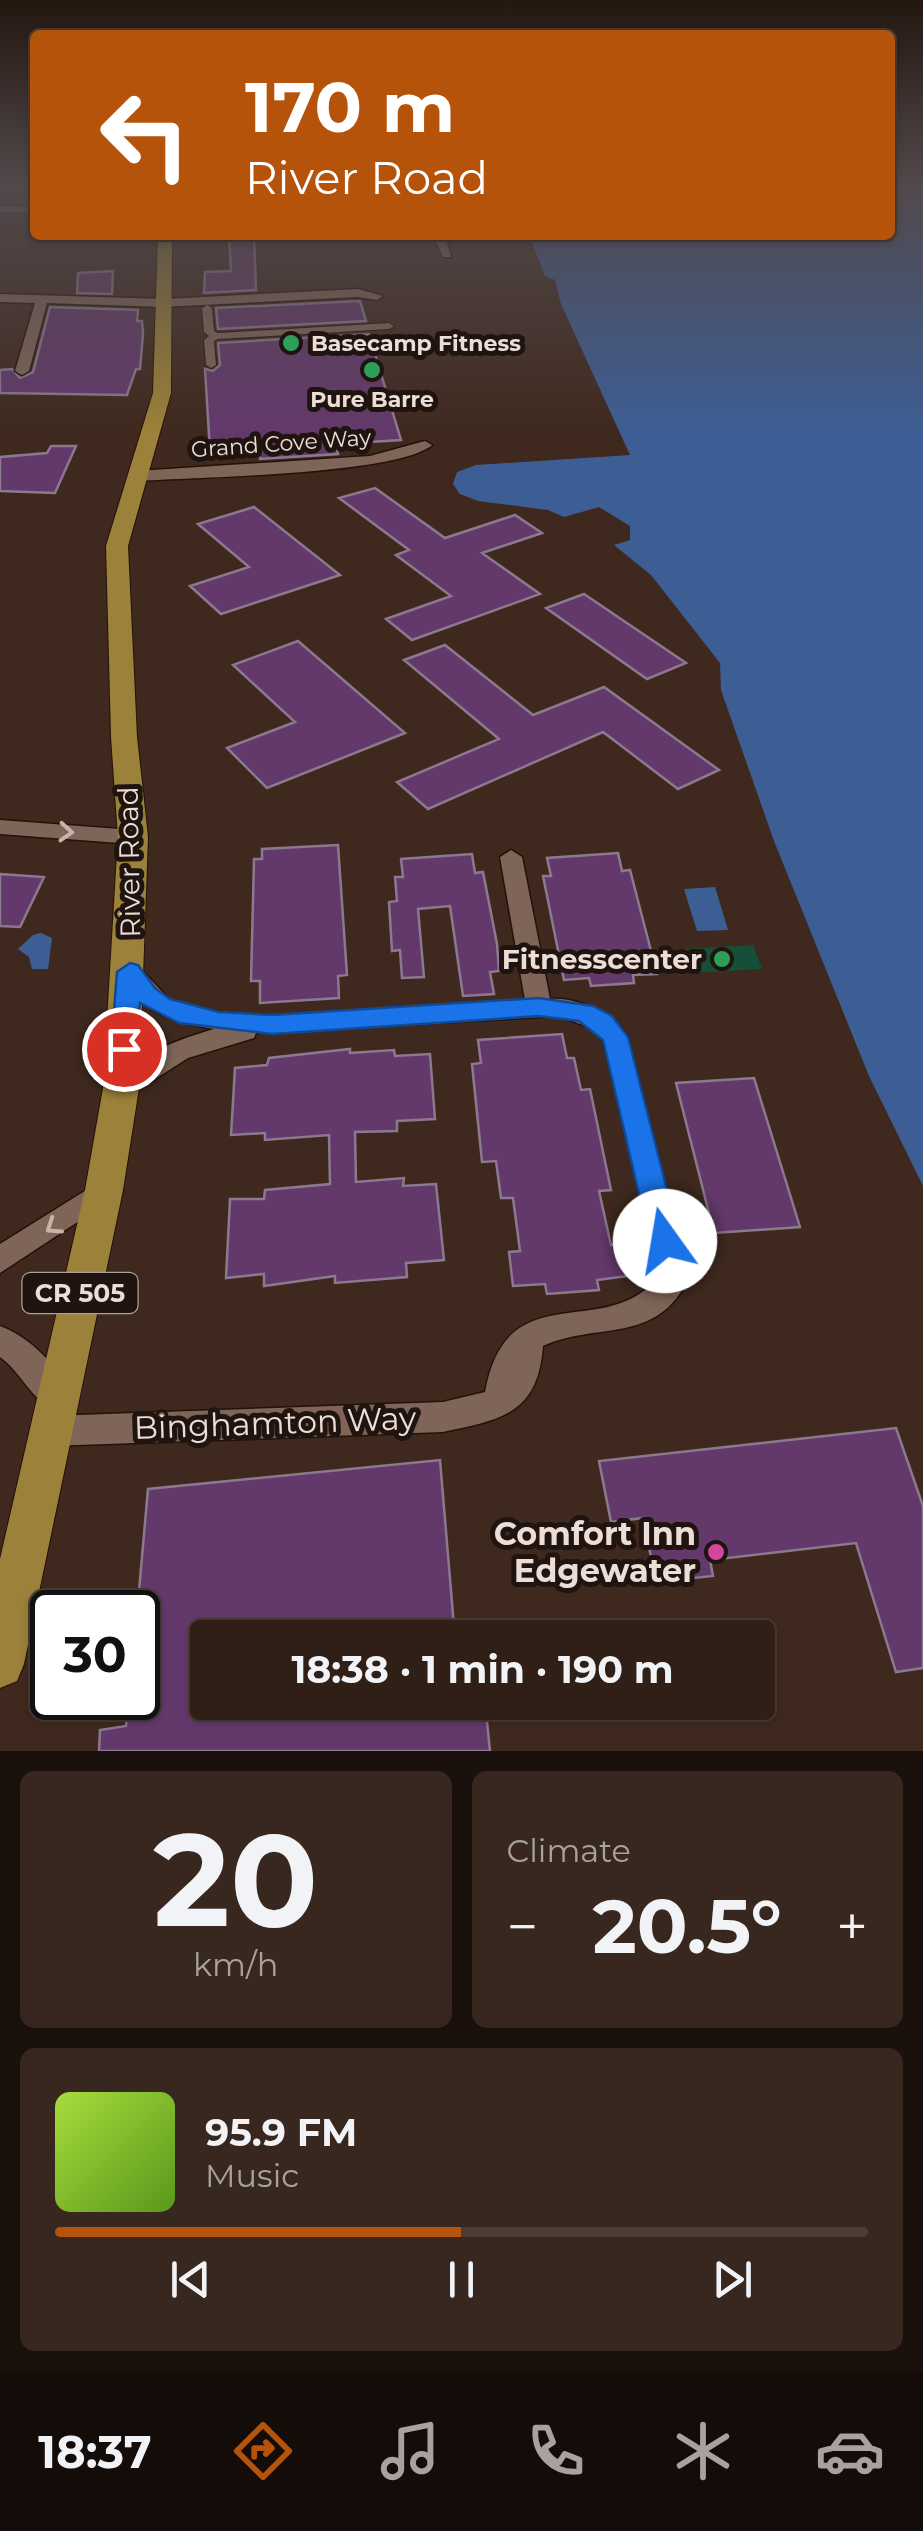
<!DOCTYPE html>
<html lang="en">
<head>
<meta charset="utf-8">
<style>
	:root { --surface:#2f1f16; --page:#37271f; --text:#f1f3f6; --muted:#a7a2a1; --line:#4a3d35; --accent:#b45309 }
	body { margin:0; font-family:Montserrat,sans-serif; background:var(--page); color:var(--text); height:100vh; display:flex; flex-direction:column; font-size:38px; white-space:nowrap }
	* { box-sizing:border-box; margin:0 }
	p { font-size:32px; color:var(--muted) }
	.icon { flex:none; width:55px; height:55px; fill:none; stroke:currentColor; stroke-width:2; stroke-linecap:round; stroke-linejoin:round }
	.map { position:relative; height:1751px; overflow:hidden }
	.side { display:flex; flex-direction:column; gap:20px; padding:20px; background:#1a110c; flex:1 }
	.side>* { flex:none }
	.hud { position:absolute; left:30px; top:30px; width:865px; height:210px; border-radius:10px; box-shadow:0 2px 8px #0004,0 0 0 2px var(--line); background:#b45309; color:#fff; overflow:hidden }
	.speed { position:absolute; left:30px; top:1590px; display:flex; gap:20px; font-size:50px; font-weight:700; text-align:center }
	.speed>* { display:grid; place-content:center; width:130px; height:130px; border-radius:50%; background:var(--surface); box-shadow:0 2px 8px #0004,0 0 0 2px var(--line); line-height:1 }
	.speed .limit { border:5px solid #111; border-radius:15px; background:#fff; color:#111 }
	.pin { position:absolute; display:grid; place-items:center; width:85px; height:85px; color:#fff; margin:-42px; border:5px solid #fff; border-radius:50%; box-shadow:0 2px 10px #0007 }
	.me { position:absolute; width:110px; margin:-55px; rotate:347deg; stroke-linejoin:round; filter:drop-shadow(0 0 8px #0008) }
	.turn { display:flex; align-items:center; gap:35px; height:210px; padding:0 50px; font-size:45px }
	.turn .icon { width:130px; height:130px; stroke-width:2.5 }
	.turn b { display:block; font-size:70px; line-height:85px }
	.big { font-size:75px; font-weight:700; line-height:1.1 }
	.side .widget { flex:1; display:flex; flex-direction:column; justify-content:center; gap:15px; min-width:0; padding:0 35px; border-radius:15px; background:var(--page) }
	.side .dial { align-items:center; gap:0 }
	.dial b { font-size:130px; line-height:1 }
	.song { display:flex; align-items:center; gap:30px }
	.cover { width:120px; height:120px; border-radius:15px; background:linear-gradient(135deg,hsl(80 70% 55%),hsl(90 70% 35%)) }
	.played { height:10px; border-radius:5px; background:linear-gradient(90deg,var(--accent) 50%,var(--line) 50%) }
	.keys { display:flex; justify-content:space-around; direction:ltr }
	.heat { display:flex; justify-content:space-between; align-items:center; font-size:55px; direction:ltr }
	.side .tiles { flex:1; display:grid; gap:20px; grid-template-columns:1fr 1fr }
	.widget:last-child { grid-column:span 2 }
	.trip { position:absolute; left:190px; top:1620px; width:585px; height:100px; border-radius:10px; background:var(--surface); box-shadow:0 2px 8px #0004,0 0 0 2px var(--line); font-weight:700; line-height:100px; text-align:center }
	.tabs { display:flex; height:160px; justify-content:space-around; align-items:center; background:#130c09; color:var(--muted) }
	.tabs .icon { width:70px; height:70px }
	.tabs .active { color:var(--accent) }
	.tabs b { font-size:45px; color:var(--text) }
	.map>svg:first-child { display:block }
	.green { fill:#174e38 }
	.water { fill:#3d5e94 }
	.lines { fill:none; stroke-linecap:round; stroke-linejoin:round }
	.ferry { stroke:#c3d7f8; stroke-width:2.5; stroke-dasharray:6 5; stroke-linecap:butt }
	.building { fill:#63396b; stroke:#8b798f; stroke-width:2.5 }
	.pedestrian-casing { stroke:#251107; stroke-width:2 }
	.minor-casing { stroke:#251107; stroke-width:3 }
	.primary-casing { stroke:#251107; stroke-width:2 }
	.pedestrian { fill:#7f6558; fill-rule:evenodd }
	.minor { fill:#7f6558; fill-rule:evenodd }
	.primary { fill:#9b8139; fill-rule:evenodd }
	.oneway { stroke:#c6b3aa }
	.route { fill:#1a73e8; stroke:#114b97; stroke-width:2.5 }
	.leisure-dot { fill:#2e9e5b; stroke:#1f140f; stroke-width:4 }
	.hotel-dot { fill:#d1479c; stroke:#1f140f; stroke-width:4 }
	.labels { text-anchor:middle; stroke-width:10; stroke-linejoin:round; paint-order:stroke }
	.far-poi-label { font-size:22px; font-weight:bold; fill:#ecddd6; stroke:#1f140f; text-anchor:start }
	.far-street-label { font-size:22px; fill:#ecddd6; stroke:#1f140f }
	.shield { fill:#1f140f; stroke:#aea19a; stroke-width:2.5 }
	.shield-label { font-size:25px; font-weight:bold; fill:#ecddd6 }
	.street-label { font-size:28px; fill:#ecddd6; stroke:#1f140f }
	.poi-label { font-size:28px; font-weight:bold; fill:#ecddd6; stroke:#1f140f; text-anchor:end }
	.near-street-label { font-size:32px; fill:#ecddd6; stroke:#1f140f }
	.near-poi-label { font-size:32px; font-weight:bold; fill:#ecddd6; stroke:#1f140f; text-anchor:end }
</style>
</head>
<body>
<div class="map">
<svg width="923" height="1751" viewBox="0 0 923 1751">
	<rect width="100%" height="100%" fill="#3f291e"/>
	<path class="green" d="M753,945L762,969L690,973L683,949Z"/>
	<path class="water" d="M890,187H923V1186L869,1076L774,841L721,690L720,663L651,575L614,545L630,540V526L599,507L564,517L548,510L478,501L460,494L453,484L457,472L476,465L630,455L561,304L555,280L545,276L529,235H890Z
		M715,887L728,930L697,931L684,889Z
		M41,933L52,938L48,969H32L29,957L18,949L33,935Z"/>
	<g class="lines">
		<path class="ferry" d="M918,187L923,189"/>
	</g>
	<path class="building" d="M229,235H254L256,290L204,293L205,272L231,271Z
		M113,271L112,294L77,293L78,273Z
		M360,301L366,321L218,329L216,308Z
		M50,307L138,310L137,321H142L143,334L140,369H136L127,395L0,393V370L12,369L20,378L33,372Z
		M369,334L401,440L336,444L338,454L260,459L259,449L210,452L205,369L213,371L220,365L218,343Z
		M51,446H76L55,493L0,491V457L47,453Z
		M375,488L445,538L515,515L542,533L482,553L540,594L412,640L386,619L451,596L396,555L409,550L339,498Z
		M254,507L340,575L221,614L190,586L249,567L198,524Z
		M584,594L686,663L647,679L546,608Z
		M298,641L405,733L267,788L227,748L295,722L233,665Z
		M445,645L533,715L604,687L719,770L678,789L603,732L428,809L397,782L499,739L404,660Z
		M338,845L347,975L338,976L339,998L260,1003V981H251L254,859H262V849Z
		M618,853L622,871L630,870L657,974L633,975L634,983L591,986L589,978L564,980L543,876H551L547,858Z
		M472,854L475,873L483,872L497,944L499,971L490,972L494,994L463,996L450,906L418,909L424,977L402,978L400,950L392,951L389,902L397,901L395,877H403L401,859Z
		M0,874L44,877L20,927L0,926Z
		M562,1034L567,1058H574L581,1090L590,1089L611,1190L599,1191L611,1245L622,1243L628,1276L597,1280L599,1290L547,1294L545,1284L513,1286L509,1252L520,1251L513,1198H501L496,1161L482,1162L472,1064L481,1063L478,1040Z
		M350,1049V1053L394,1050L395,1056L430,1054L435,1119L397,1121V1131L355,1132L356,1182L404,1178L403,1186L436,1184L444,1260L406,1263L407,1277L335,1283V1276L264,1286V1274L226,1278L230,1199H264L265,1190L330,1184L329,1135L265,1140V1133L231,1135L235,1068L267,1065L269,1058Z
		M754,1078L800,1227L714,1233L676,1083Z
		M896,1428L923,1506V1668L896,1672L856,1543L710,1560L713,1576L656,1582L643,1518L611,1522L599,1461Z
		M440,1460L455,1638H208V1702H485L490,1751H99L100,1730L126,1726L129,1698H138V1602L148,1489Z"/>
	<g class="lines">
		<g class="pedestrian-casing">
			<path id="pedestrian" d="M207,305L212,308L214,331L218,333L389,323L394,326L389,329L218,339L214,341L216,365L211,368L206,365L204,340L209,336L204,332L202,308Z"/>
		</g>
		<g class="minor-casing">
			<path id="minor" d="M0,206L35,207V213L0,212Z
				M433,235H445L451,257H443Z
				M358,289L383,296L377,300L358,297L164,307L47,303L29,371L22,375L15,371L35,303L0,302V294L164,299Z
				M425,441L432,445C397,475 193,477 137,481L129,476L137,471L370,456Z
				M0,820L133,830L144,837L133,844L0,834Z
				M511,850L522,857L550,999C577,997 614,1013 628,1037L689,1278C656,1346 598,1321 543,1346C538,1414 501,1420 443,1432L49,1446L38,1442L33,1431L38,1420L49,1416L443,1402L485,1392C507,1271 605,1344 659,1276L603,1040L594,1029L558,1016L256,1033L254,1038L188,1058L130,1095L121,1098L112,1095L108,1088C124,1058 183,1038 214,1029C170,1022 141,1012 117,972L120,966H138L170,1000L219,1012L272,1016L525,1000L500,857Z
				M104,1179L114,1182L118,1190L114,1198L0,1273V1244Z
				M0,1326C30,1337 59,1367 72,1396L67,1406L56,1411C32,1401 21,1372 0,1357Z"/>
		</g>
		<g class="primary-casing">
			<path id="primary" d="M158,235H172L171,393L128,546L137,737L148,837L139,1088L123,1190L24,1664L17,1681L0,1688V1559L85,1190L103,1088L118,837L111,737L106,546L153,393Z"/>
		</g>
		<use href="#pedestrian" class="pedestrian"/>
		<use href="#minor" class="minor"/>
		<use href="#primary" class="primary"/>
	</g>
	<defs><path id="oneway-chevron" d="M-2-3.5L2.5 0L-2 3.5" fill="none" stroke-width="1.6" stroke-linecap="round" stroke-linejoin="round" transform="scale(2.5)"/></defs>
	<g class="oneway">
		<use href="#oneway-chevron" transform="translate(66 832) rotate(4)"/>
		<use href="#oneway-chevron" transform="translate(53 1227) rotate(146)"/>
	</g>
	<linearGradient id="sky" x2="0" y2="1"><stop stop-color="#231710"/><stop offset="0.43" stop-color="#52494c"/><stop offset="1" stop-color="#52494c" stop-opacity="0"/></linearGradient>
	<rect width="923" height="432" fill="url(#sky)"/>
	<path class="route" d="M130,963L138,965L155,988L170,999L219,1012L272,1015L539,998L593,1006L612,1016L628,1037L680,1241L675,1249L665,1253L655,1249L650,1241L603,1040L579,1021L539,1016L272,1034L179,1023L140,1003L133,1056H115L111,1049L117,972Z"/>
	<g class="leisure-dot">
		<circle cx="291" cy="343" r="10"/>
		<circle cx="372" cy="370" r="10"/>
		<circle cx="722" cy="959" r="10"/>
	</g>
	<circle class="hotel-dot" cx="716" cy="1552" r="10"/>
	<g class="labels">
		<g class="far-poi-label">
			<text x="311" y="351">Basecamp Fitness</text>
			<text x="372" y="407" text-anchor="middle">Pure Barre</text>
		</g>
		<g class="far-street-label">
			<text transform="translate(281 443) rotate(-4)" y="8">Grand Cove Way</text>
		</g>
		<rect class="shield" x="22.5" y="1273" width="115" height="40" rx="8"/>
		<g class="shield-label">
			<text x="80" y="1302">CR 505</text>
		</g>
		<g class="street-label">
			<text transform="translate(129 862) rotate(-91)" y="10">River Road</text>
		</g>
		<g class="poi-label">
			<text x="702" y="969">Fitnesscenter</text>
		</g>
		<g class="near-street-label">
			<text transform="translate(275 1423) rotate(-2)" y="11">Binghamton Way</text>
		</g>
		<g class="near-poi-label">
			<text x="696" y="1545">Comfort Inn<tspan x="696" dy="37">Edgewater</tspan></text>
		</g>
	</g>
</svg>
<div class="speed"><div class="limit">30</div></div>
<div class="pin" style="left:124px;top:1049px;background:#d93025"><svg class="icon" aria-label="arrive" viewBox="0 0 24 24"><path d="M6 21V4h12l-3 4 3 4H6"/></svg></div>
<svg class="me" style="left:665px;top:1241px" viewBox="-20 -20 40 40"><circle r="19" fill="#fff"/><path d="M0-13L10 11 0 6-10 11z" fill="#1a73e8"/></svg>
<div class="trip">18:38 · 1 min · 190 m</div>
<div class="hud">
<div class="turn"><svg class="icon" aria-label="left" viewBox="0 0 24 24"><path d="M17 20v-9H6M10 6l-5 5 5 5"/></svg><div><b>170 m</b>River Road</div></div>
</div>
</div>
<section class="side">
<div class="tiles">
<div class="widget dial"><b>20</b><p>km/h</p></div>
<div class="widget"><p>Climate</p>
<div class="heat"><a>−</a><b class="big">20.5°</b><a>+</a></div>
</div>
<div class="widget">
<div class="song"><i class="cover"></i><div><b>95.9 FM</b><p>Music</p></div></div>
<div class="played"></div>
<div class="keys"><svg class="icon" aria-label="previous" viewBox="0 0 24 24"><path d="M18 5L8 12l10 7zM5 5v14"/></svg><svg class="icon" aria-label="pause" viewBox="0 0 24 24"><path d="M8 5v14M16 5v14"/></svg><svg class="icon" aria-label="next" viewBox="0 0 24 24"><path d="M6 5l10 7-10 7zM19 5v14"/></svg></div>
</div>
</div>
</section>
<nav class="tabs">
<b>18:37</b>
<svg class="icon active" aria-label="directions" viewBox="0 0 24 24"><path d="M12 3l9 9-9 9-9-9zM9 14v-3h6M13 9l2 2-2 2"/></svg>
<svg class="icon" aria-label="music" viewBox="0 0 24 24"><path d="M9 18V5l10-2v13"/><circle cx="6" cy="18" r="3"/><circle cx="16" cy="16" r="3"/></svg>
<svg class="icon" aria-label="phone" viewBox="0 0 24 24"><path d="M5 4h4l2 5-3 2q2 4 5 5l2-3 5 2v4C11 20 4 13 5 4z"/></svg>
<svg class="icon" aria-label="climate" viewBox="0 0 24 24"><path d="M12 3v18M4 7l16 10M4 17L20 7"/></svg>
<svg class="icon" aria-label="car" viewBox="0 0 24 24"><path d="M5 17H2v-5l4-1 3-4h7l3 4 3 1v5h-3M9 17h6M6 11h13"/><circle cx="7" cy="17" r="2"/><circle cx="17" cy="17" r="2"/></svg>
</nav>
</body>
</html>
